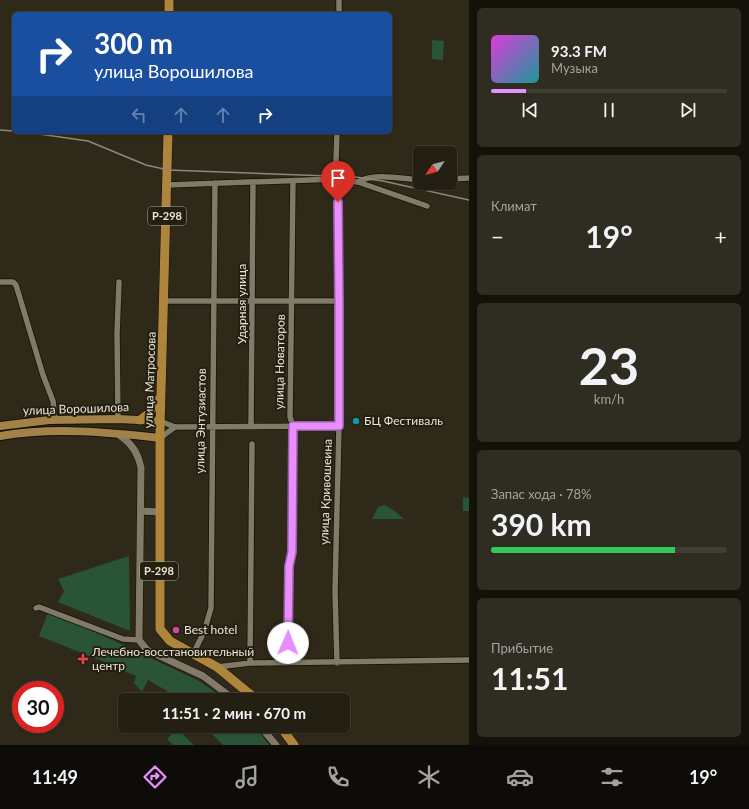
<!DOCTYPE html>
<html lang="ru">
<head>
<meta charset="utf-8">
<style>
	:root { --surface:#231f13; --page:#2f2c21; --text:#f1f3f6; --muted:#a3a2a0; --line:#403d33; --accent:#e98efe }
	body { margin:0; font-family:Lato,sans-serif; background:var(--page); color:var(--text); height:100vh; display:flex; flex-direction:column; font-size:15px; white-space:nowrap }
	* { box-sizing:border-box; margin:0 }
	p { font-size:13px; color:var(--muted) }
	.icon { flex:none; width:22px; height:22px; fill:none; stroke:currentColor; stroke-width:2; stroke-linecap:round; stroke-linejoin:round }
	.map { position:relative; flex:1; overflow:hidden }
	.panel { display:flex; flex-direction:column; gap:8px; padding:8px; background:#13110a; width:280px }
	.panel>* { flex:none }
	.hud { position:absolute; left:12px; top:12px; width:380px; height:122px; border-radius:6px; box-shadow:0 1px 3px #0004,0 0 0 1px var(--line); background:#1a4fa0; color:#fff; overflow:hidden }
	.needle { width:26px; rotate:235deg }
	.tools { position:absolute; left:413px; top:146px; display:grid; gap:8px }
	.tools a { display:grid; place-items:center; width:44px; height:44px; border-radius:6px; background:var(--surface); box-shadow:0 1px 3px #0004,0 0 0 1px var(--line); font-size:20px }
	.speed { position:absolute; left:12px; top:681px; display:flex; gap:8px; font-size:20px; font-weight:700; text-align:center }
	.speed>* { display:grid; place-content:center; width:52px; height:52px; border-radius:50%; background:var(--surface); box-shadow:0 1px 3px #0004,0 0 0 1px var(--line); line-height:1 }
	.speed .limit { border:6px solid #d22; background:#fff; color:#111 }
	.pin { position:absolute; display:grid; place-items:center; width:34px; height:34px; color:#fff; margin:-41px -17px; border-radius:50% 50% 50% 0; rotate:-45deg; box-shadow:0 0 4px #0007 }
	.pin .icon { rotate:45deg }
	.me { position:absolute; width:44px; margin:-22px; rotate:1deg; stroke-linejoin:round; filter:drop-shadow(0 0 3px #0008) }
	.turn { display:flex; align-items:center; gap:14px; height:84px; padding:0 16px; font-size:18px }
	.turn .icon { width:52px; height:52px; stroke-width:2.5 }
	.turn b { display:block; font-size:28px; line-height:34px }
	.lanes { display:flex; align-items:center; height:38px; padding:0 16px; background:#0003; justify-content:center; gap:20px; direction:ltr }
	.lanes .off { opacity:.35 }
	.big { font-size:30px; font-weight:700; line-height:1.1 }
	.panel .card { flex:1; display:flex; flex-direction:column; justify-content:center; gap:6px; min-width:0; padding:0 14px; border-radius:6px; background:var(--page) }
	.panel .dial { align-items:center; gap:0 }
	.dial b { font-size:52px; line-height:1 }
	.song { display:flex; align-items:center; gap:12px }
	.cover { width:48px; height:48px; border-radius:6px; background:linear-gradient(135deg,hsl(300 70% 55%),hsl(180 70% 35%)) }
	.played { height:4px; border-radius:2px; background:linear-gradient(90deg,var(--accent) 15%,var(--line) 15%) }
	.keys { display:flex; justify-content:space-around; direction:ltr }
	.heat { display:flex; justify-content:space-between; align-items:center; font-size:22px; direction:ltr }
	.charge { height:6px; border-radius:3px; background:linear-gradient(90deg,#34c759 78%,var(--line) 0) }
	.trip { position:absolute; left:118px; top:693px; width:232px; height:40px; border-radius:6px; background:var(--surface); box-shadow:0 1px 3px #0004,0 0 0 1px var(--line); font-weight:700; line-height:40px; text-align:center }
	.tab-bar { display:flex; height:64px; justify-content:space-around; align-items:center; background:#0e0c08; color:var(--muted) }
	.tab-bar .icon { width:28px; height:28px }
	.tab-bar .current { color:var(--accent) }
	.tab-bar b { font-size:18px; color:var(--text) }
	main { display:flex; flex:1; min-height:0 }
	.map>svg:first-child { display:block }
	.green { fill:#295438 }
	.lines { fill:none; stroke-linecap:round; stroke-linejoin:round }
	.minor-casing { stroke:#171104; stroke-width:7 }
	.tertiary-casing { stroke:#171104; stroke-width:8 }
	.primary-casing { stroke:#171104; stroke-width:10 }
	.trunk-casing { stroke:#171104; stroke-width:10 }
	.minor { stroke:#827a69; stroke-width:5.5 }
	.tertiary { stroke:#827a69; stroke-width:7 }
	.primary { stroke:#a28248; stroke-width:8 }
	.trunk { stroke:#ad853d; stroke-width:9 }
	.rail { stroke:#8d887b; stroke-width:1.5 }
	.route-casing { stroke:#975ca5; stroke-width:10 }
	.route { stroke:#e98efe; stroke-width:7 }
	.culture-dot { fill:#0f9aa8; stroke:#251f10; stroke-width:1.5 }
	.hotel-dot { fill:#d1479c; stroke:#251f10; stroke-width:1.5 }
	.health-dot { fill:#e0444e; stroke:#251f10; stroke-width:1.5 }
	.labels { text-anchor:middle; stroke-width:4; stroke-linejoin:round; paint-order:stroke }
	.shield { fill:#251f10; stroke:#ada89d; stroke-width:1 }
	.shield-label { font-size:11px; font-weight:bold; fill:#e7e3d9 }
	.street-label { font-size:12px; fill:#e7e3d9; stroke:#251f10 }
	.poi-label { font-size:12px; fill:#e7e3d9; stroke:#251f10; text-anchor:start }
</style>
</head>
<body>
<main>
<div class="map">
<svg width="469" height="745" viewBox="0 0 469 745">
	<rect width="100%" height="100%" fill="#2f2919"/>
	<path class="green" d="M432,40L444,41L443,60L432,59Z
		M463,497L469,498V511H463Z
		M385,505L396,512L404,519H372L378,507Z
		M129,556L130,631L58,602L64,591L58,579Z
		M52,614L104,636L197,680L228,700H176L167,691L148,680L142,692L134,683L136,676L107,663L39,636L47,615Z
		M163,726H174L194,745H173L167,739L172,734Z
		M204,726H255L269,745H223Z"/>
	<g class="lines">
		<g class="minor-casing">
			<path id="minor" d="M339,14V0
				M336,162L337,132
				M450,179L469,178
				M358,182C374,172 402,179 420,180
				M167,185L337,179L358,182L427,206
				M0,282H13L16,285L43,375L53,401L55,420
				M164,301H339
				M118,419L117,334L119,282
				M160,421L175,427L339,426
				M251,427L253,182
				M160,438L175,427
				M36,608L39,607L123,639L139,640
				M193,654L204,632L211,608L215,183
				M250,663L252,444
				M287,663L289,566L292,552L293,426L290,417L293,181
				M337,663L335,591L339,426V301L337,179
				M217,667L250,663L469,660"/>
		</g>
		<g class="tertiary-casing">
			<path id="tertiary" d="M118,434C131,443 138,452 141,468L139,640L147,650L203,676L235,700
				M141,511L160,512
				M260,726L276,745"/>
		</g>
		<g class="primary-casing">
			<path id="primary" d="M0,426L49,420L118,419L160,421
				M0,436C53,427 107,432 160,438"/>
		</g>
		<g class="trunk-casing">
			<path id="trunk" d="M169,14V0
				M168,132L160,429V629L170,641L217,667L257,700
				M140,420L148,414L160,398
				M280,726L294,745"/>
		</g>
		<use href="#minor" class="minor"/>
		<use href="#tertiary" class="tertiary"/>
		<use href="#primary" class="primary"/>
		<use href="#trunk" class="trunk"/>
		<path class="rail" d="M0,130L14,131
			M25,132L88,141L146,165L168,170L355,177L383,181L469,200"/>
	</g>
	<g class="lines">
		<g class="route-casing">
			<path id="route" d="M288,643L289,566L292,552L293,426H339V301L338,202"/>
		</g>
		<use href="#route" class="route"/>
	</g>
	<circle class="culture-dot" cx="356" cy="421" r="4"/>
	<circle class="hotel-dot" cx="176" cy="630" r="4"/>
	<path class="health-dot" d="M81 653h4v4h4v4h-4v4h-4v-4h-4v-4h4z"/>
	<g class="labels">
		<g class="shield">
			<rect x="148" y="207" width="38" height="18" rx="3"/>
			<rect x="140" y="562" width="38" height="18" rx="3"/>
		</g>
		<g class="shield-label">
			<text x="167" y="220">Р-298</text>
			<text x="159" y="575">Р-298</text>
		</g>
		<g class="street-label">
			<text transform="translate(242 304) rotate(-90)" y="4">Ударная улица</text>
			<text transform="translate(280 362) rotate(-89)" y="4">улица Новаторов</text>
			<text transform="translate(150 380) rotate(-88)" y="4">улица Матросова</text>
			<text transform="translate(76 409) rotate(-2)" y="4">улица Ворошилова</text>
			<text transform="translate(201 421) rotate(-89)" y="4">улица Энтузиастов</text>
			<text transform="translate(326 492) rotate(-88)" y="4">улица Кривошеина</text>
		</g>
		<g class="poi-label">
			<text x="364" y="425">БЦ Фестиваль</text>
			<text x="184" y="634">Best hotel</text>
			<text x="92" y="656">Лечебно-восстановительный<tspan x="92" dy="14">центр</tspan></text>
		</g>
	</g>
</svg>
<div class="tools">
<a><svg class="needle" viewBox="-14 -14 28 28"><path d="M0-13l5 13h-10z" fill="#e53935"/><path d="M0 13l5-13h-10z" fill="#a3a2a0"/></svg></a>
</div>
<div class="speed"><div class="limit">30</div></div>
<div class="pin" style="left:338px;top:202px;background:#d93025"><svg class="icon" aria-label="arrive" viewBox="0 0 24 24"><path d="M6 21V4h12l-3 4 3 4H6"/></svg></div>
<svg class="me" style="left:288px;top:643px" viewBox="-20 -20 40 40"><circle r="19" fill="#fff"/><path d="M0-13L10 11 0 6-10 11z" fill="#e98efe"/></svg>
<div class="trip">11:51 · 2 мин · 670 m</div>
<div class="hud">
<div class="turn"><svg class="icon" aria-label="right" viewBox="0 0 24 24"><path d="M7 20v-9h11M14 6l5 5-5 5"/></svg><div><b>300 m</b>улица Ворошилова</div></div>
<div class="lanes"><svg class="icon off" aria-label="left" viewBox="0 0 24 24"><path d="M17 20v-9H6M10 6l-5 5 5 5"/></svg><svg class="icon off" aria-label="ahead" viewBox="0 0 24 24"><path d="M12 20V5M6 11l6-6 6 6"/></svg><svg class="icon off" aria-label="ahead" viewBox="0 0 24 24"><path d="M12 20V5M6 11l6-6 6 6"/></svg><svg class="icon" aria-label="right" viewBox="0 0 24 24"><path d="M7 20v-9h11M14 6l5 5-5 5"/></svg></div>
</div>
</div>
<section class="panel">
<div class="card">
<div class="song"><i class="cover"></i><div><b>93.3 FM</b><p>Музыка</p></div></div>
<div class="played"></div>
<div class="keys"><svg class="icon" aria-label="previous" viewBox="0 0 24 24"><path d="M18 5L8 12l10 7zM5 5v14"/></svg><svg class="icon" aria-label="pause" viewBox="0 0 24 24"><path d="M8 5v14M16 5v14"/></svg><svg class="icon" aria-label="next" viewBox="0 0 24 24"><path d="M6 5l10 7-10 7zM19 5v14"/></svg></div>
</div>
<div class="card"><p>Климат</p>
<div class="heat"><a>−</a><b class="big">19°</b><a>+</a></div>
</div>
<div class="card dial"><b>23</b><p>km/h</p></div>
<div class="card"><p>Запас хода · 78%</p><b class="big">390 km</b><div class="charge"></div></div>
<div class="card"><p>Прибытие</p><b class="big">11:51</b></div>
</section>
</main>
<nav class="tab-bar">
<b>11:49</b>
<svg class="icon current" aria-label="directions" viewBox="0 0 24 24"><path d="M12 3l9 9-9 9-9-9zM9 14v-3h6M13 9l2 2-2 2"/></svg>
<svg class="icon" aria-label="music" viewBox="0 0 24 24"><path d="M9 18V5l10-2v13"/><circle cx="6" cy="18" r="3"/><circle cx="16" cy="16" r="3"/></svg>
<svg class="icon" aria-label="phone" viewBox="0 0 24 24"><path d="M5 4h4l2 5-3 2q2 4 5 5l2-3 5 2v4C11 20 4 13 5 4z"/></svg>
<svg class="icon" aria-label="climate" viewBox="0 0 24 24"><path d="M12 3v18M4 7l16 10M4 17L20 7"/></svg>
<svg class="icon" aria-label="car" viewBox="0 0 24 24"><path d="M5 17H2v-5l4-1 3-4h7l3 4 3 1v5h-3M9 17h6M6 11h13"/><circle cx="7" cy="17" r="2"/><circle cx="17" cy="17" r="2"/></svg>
<svg class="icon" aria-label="filters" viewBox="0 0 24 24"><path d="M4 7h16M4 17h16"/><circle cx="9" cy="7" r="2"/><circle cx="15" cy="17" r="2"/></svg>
<b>19°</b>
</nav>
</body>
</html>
